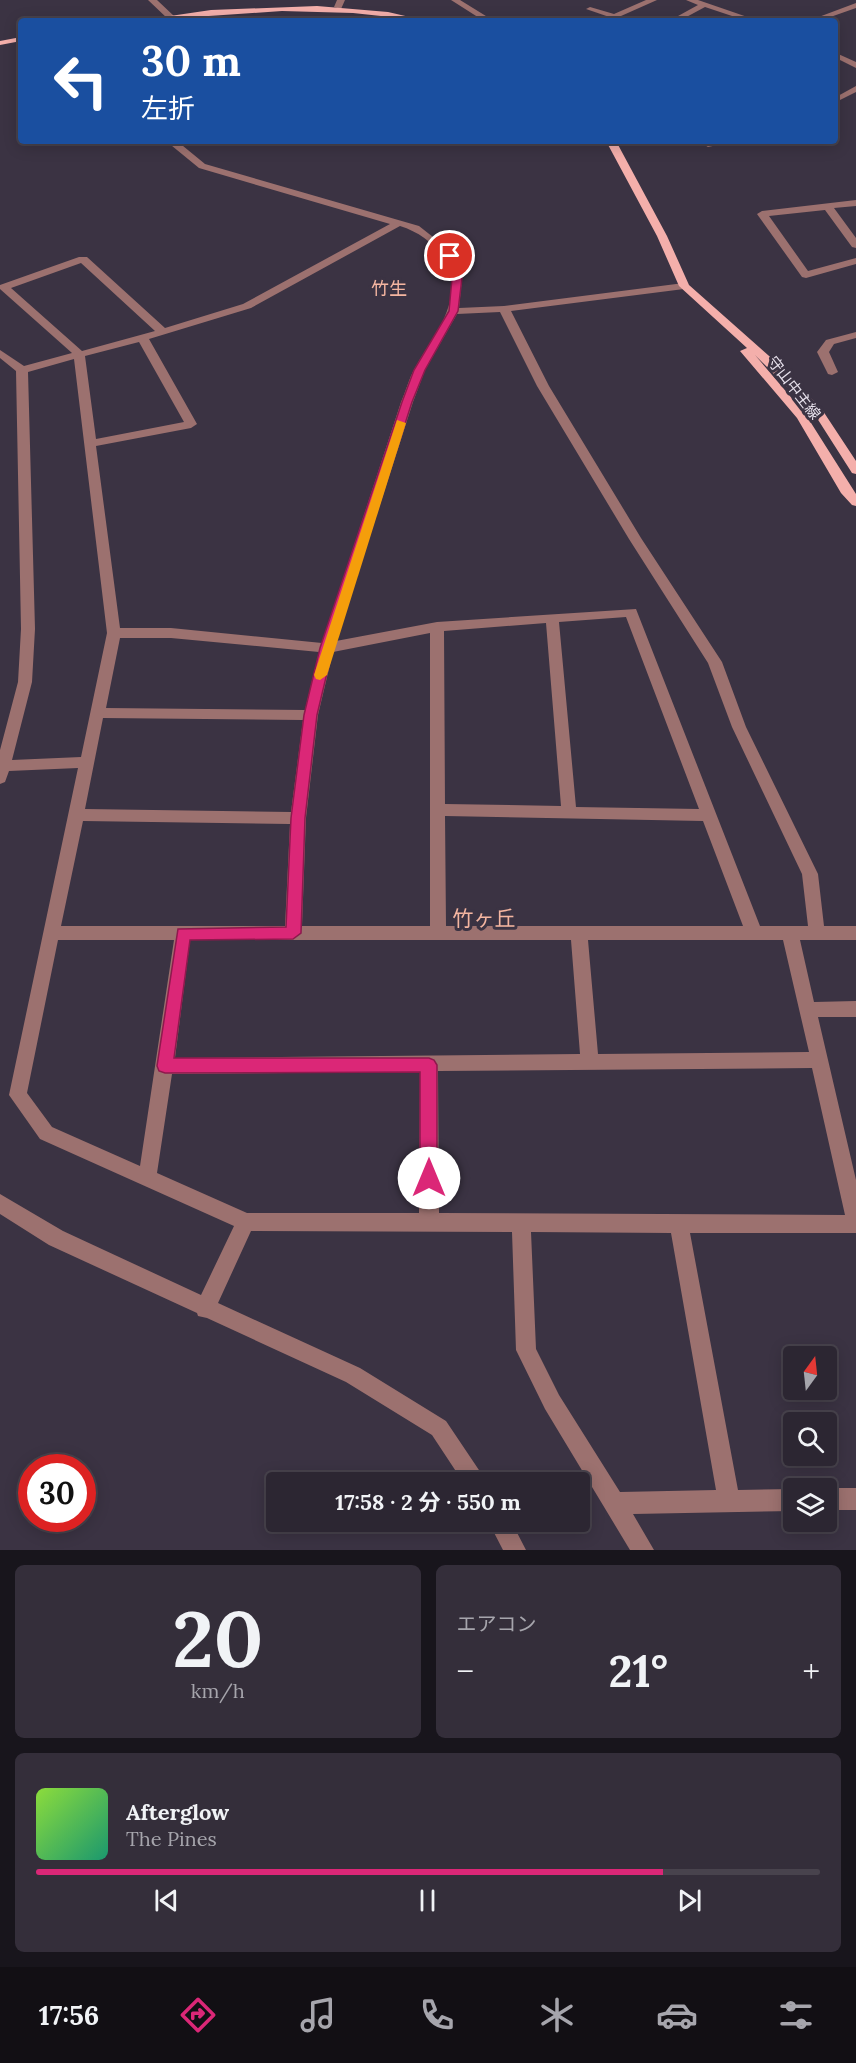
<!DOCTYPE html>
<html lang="ja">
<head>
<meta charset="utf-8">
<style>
	:root { --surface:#2c2632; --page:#342e3a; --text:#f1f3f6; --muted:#a6a5ac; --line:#48434d; --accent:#db2777 }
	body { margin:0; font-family:Lora,"Noto Sans JP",serif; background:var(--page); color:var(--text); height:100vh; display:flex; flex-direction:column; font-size:22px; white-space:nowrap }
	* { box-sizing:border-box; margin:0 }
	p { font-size:20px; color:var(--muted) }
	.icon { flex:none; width:33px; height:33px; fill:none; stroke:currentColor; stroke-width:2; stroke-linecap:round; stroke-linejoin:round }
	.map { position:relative; height:1550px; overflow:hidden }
	.sheet { display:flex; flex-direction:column; gap:15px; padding:15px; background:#18151c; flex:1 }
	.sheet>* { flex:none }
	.guide { position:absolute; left:18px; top:18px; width:820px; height:126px; border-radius:6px; box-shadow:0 3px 15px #0003,0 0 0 2px var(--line); background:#1a4fa0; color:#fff; overflow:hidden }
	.needle { width:39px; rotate:15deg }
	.fabs { position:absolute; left:783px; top:1346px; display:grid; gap:12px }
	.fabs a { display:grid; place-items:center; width:54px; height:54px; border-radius:6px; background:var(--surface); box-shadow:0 3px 15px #0003,0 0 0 2px var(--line); font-size:30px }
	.speed { position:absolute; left:18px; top:1454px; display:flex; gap:12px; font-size:30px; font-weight:700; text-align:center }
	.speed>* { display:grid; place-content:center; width:78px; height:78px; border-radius:50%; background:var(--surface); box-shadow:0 3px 15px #0003,0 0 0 2px var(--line); line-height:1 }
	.speed .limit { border:9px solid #d22; background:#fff; color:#111 }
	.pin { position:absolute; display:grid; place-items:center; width:51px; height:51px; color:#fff; margin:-26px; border:3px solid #fff; border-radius:50%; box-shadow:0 2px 6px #0007 }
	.me { position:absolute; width:66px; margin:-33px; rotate:0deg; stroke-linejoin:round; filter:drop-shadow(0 0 4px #0008) }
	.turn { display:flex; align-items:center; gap:21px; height:126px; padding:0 24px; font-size:27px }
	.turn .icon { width:78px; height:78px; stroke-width:2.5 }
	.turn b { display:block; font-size:42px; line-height:51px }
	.big { font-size:45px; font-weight:700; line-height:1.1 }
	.sheet .tile { flex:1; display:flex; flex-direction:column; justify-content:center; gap:9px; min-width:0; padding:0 21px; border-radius:9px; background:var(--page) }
	.sheet .dial { align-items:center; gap:0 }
	.dial b { font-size:78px; line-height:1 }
	.song { display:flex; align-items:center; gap:18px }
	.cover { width:72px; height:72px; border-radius:9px; background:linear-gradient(135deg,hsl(90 70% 55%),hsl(160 70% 35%)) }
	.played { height:6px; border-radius:3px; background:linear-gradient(90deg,var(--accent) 80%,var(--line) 80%) }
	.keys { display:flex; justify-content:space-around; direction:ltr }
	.heat { display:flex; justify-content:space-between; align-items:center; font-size:33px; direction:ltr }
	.sheet .tiles { flex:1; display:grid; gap:15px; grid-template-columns:1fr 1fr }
	.tile:last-child { grid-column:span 2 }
	.trip { position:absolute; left:266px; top:1472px; width:324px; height:60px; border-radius:6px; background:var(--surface); box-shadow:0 3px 15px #0003,0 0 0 2px var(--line); font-weight:700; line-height:60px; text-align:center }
	.tabs { display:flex; height:96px; justify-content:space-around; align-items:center; background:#120f14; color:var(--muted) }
	.tabs .icon { width:42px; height:42px }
	.tabs .active { color:var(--accent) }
	.tabs b { font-size:27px; color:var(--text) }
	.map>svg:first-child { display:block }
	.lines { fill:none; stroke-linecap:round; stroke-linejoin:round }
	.minor { fill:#9c716f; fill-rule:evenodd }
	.major { fill:#f4afab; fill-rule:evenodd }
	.route { fill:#db2777; stroke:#8e194d; stroke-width:1.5 }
	.slow { fill:#f59e0b }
	.labels { text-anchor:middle; stroke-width:6; stroke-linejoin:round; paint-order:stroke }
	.far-street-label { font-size:15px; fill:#e8e2ed; stroke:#3b3343 }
	.far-quarter-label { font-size:18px; fill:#f5b6a1; stroke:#3b3343 }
	.quarter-label { font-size:21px; fill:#f5b6a1; stroke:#3b3343 }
</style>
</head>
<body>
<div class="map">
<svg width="856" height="1550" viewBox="0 0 856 1550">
	<rect width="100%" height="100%" fill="#3b3343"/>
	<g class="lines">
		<path class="minor" d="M148,0H157L175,17L168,19Z
			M337,0H345L341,9L334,7Z
			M451,0H460L494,21H484Z
			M646,0H657L621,16L633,21H621L586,9L590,7L614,14Z
			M686,0H698L759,21H747L705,7L679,21H669L698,5Z
			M856,3V8L819,21H808Z
			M836,53L856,62V68L836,58Z
			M856,86V92L836,102V97Z
			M166,141H177L205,164L419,226L452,252L462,278L459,308L504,306L684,283L689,286L684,289L511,311L549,386L641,538L722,662L746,727L818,874L824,926H856V940H800L814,1002L856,1001V1017H818L856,1180V1233H690L738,1490L794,1489V1511L633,1514L654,1550H630L545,1409L516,1350L512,1232L251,1231L218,1303L360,1368L446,1421L487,1482H463L432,1435L346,1382L207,1318L198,1316L197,1313L49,1245L0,1214V1194L63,1231L201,1295L234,1226L40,1139L9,1095L78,768L9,771L5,782L0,784V750L18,682L21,629L16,371L0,358V350L24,366L72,353L0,289V285L79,257H87L165,328L243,304L390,224L199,168ZM400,226C438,238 462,272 447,311C440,331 425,349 415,368C409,378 406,391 401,402L322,643L171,628H120L96,446L191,428L197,424L149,339L251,308ZM81,263L155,331L82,351L11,288ZM500,312L537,386L629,539L708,663L732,727L802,874L808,926H760L636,609L437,622L336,641L413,402L425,370L457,314ZM139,342L184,422L96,439L85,356ZM74,359L107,633L81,757L12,760L32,682L35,629L28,372ZM626,617L699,809L576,807L559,622ZM546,623L561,806L445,804L444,631ZM430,633V926H302L306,818L318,715L333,652ZM120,638H171L319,652L305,710L106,708ZM103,718L303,720L291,812L85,809ZM445,816L703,821L743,926H446ZM83,821L290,824L285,926H61ZM58,940H174L140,1166L52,1127L27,1093ZM190,940H571L580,1054L175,1058ZM588,940H783L809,1052L598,1054ZM812,1068L845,1215L439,1213L438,1071ZM420,1072L419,1213H247L157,1173L172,1074ZM531,1232L671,1233L716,1490L620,1492L559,1395L536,1349Z
			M710,141H736L708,147L703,144Z
			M856,200V206L834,208L856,238V248L852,247L825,210L769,216L808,271L856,258V264L806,278L802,277L757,214L762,211Z
			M856,332V338L834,344L829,352L838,372L832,375L828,374L817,352L826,340Z
			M826,1488H856V1510H826Z
			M488,1521H511L526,1550H503Z"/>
		<path class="major" d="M317,6L388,12L427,21L353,13L282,11L136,21L211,10Z
			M21,37V41L0,45V41Z
			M606,141H616L667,236L689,285L785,370L823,411L856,461V474L852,473L815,415L755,355L806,415L856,494V506L852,505L841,493L797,418L740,351L747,348L679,286L657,236Z"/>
	</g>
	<path class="route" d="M450,253L454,256L462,278L458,311L425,370L412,402L333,648L317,715L305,818L301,933L293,939L190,940L174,1058H429L434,1060L437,1065V1178L435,1183L429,1186L423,1183L420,1178V1072L165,1073L159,1071L157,1066L178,929L286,927L291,818L304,715L320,648L402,402L414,370L449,311L452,278L445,256Z"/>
	<path class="slow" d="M397,420L406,423L327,675L320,680L316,679L314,675Z"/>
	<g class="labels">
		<g class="far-street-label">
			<text transform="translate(794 388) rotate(52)" y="5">守山中主線</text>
		</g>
		<g class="far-quarter-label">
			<text x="389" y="295">竹生</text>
		</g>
		<g class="quarter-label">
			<text x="484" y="926">竹ヶ丘</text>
		</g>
	</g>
</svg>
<div class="fabs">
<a><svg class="needle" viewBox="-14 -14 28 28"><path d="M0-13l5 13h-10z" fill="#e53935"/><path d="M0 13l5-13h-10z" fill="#a6a5ac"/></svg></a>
<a><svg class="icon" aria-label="search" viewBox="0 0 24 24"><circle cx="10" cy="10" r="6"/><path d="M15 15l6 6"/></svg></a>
<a><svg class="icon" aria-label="layers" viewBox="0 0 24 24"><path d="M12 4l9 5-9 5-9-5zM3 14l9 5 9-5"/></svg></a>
</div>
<div class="speed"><div class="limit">30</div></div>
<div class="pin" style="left:450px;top:256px;background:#d93025"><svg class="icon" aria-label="arrive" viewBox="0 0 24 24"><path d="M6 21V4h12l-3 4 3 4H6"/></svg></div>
<svg class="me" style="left:429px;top:1178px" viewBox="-20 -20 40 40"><circle r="19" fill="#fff"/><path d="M0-13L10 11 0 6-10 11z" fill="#db2777"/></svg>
<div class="trip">17:58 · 2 分 · 550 m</div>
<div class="guide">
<div class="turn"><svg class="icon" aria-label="left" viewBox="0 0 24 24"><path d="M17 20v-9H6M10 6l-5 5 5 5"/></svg><div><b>30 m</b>左折</div></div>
</div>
</div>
<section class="sheet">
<div class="tiles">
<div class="tile dial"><b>20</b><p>km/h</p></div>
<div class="tile"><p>エアコン</p>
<div class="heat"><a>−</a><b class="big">21°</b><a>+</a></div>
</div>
<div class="tile">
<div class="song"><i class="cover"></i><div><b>Afterglow</b><p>The Pines</p></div></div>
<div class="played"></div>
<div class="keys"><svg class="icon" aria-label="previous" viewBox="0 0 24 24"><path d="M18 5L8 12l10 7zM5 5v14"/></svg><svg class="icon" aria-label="pause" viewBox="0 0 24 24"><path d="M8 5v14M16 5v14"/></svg><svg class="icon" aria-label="next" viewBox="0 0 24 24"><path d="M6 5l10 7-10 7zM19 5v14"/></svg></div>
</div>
</div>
</section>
<nav class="tabs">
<b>17:56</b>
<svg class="icon active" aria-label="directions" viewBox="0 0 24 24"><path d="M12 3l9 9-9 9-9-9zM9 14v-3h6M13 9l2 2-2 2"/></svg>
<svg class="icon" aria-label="music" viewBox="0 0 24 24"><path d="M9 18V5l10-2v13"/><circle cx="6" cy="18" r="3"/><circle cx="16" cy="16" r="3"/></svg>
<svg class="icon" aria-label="phone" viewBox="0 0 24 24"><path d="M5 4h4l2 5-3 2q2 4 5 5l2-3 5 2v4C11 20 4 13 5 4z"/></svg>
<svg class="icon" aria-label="climate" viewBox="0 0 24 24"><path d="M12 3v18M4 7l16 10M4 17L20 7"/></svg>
<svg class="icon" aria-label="car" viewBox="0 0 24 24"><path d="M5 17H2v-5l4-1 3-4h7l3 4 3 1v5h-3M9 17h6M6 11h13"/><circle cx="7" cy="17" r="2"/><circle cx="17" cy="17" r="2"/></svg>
<svg class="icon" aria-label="filters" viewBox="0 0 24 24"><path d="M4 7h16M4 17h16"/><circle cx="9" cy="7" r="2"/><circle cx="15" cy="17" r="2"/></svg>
</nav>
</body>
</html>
